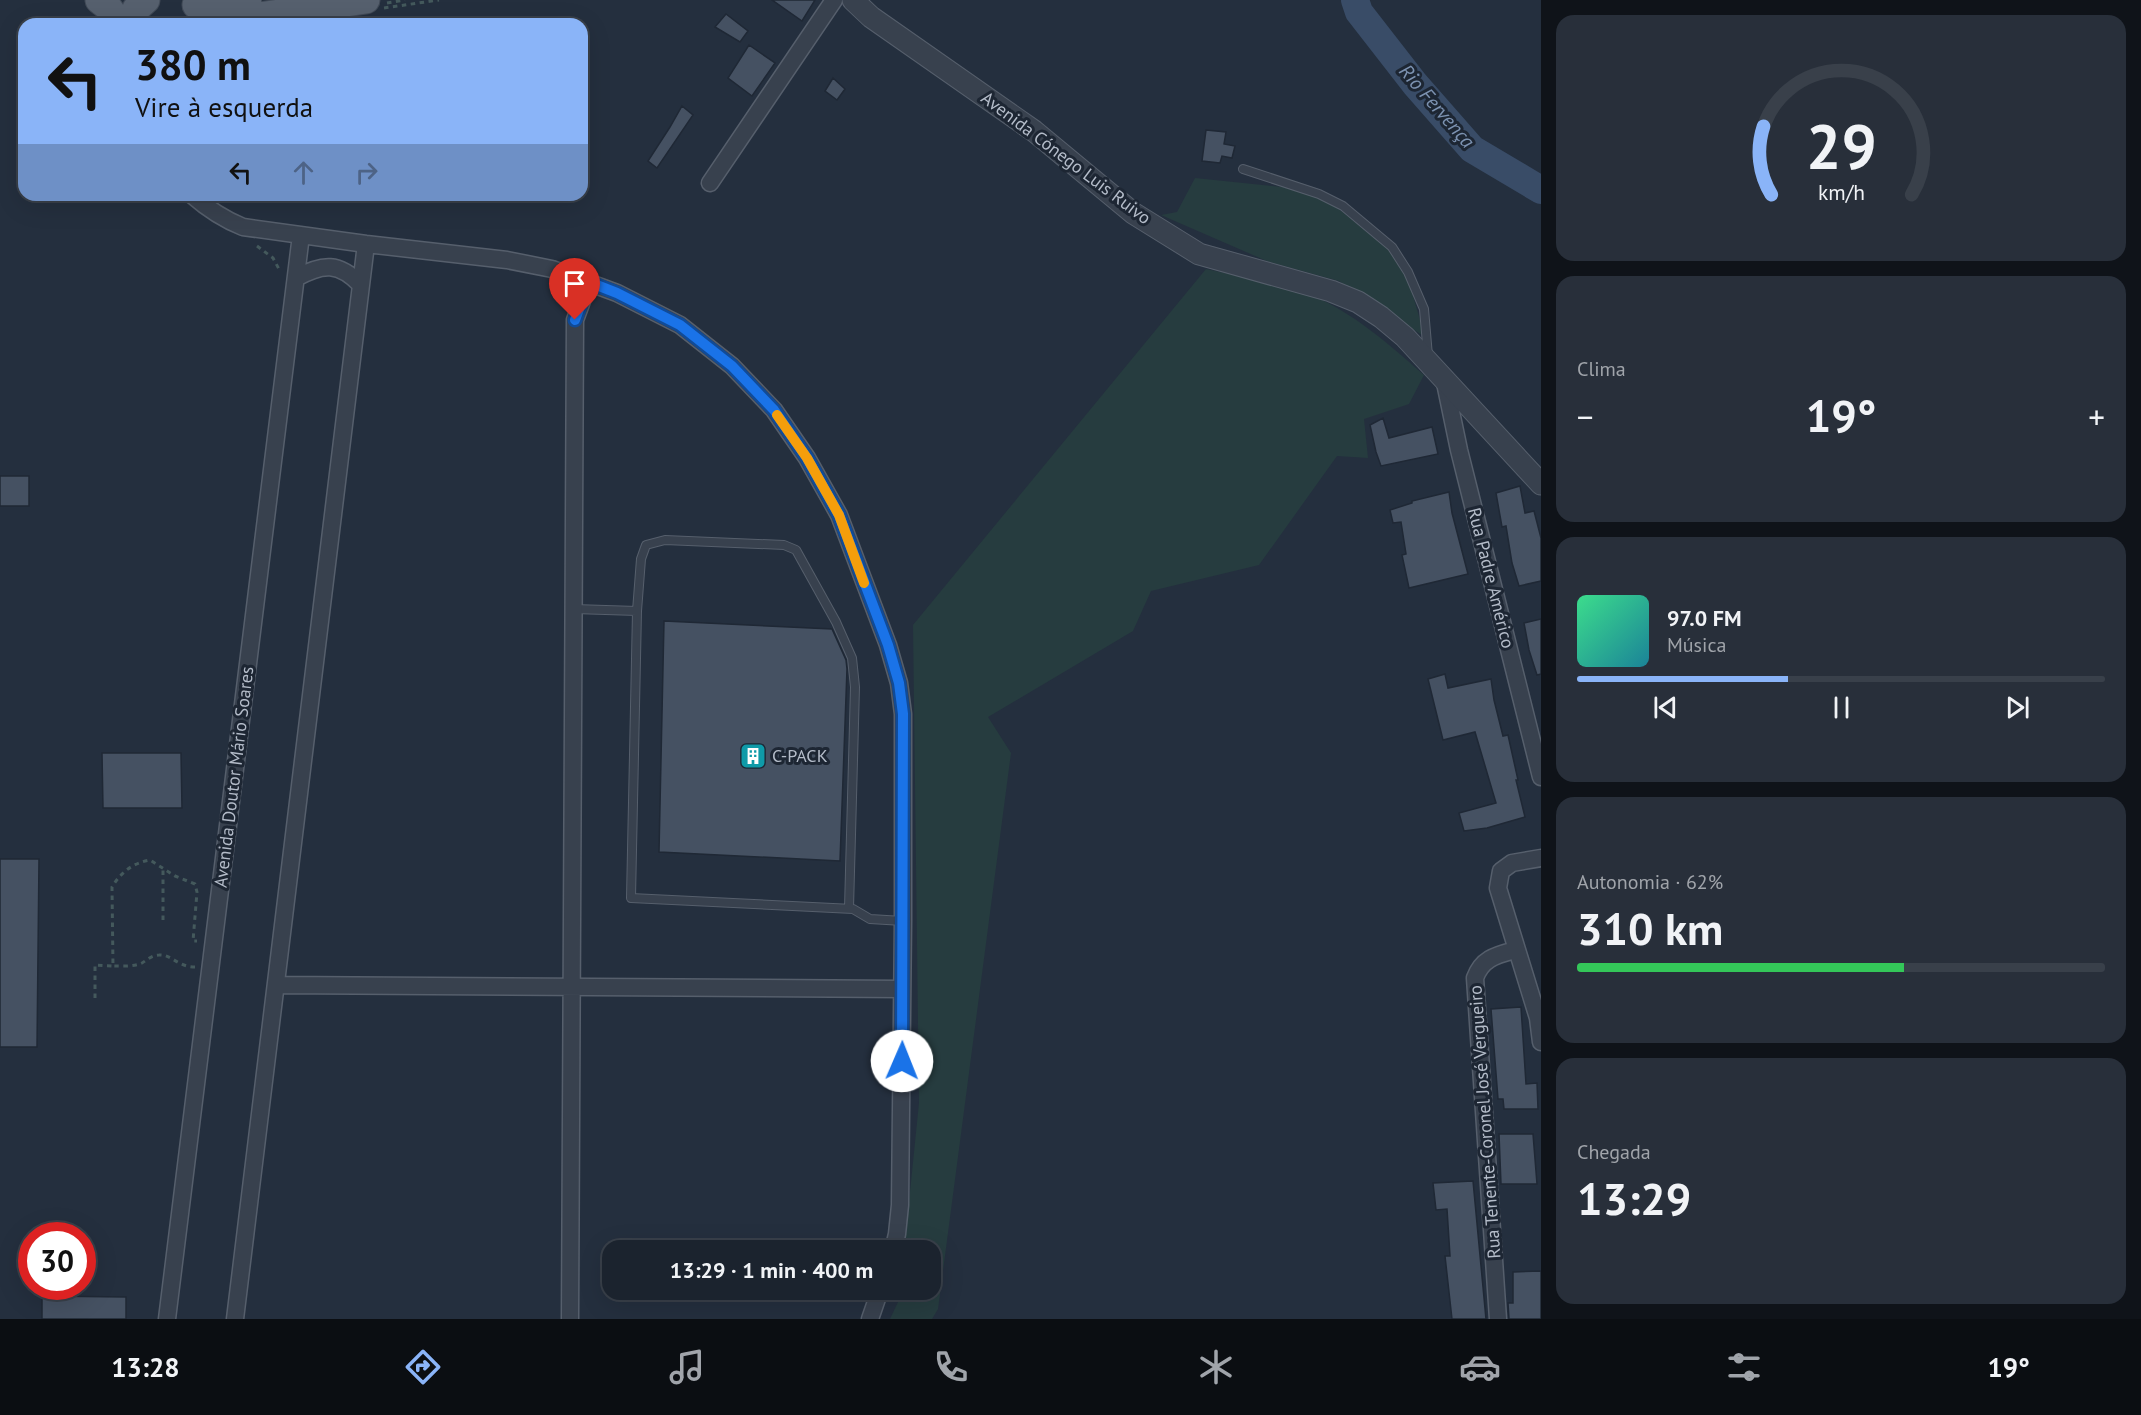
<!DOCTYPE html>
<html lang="pt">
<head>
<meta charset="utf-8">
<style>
	:root { --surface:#1b232e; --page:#282f3a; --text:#f1f3f6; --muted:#a0a4aa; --line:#39404a; --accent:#8ab4f8 }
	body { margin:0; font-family:"PT Sans",sans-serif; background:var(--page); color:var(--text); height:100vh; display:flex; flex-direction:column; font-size:22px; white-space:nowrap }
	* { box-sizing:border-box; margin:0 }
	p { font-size:20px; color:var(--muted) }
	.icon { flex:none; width:33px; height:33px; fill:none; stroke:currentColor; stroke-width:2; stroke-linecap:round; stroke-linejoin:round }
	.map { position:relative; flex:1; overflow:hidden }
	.panel { display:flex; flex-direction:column; gap:15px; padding:15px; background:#0f1319; width:600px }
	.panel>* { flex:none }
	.top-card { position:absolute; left:18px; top:18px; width:570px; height:183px; border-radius:18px; box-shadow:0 6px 24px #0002,0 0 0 2px var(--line); background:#8ab4f8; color:#111; overflow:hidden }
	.speed { position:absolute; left:18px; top:1222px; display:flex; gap:12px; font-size:30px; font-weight:700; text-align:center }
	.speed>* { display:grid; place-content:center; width:78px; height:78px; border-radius:50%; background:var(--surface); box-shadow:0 6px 24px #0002,0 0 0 2px var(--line); line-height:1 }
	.speed .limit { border:9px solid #d22; background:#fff; color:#111 }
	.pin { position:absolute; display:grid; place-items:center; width:51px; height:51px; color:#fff; margin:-62px -26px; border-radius:50% 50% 50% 0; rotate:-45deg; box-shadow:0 0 6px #0007 }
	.pin .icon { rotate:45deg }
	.me { position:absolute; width:66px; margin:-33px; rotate:1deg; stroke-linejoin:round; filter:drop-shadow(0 0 4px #0008) }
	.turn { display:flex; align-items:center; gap:21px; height:126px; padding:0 18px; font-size:27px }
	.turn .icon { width:78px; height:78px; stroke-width:2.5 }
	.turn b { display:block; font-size:42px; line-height:51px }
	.lanes { display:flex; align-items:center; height:57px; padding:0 18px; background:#0003; justify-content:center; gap:30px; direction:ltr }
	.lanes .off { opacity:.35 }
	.big { font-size:45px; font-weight:700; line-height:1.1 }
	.panel .widget { flex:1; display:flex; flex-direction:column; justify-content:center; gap:9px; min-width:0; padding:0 21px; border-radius:18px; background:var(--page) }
	.panel .dial { align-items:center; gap:0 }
	.dial svg { height:156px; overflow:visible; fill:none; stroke:var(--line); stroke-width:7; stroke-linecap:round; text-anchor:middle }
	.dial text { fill:var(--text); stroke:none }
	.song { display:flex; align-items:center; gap:18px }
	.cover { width:72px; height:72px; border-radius:9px; background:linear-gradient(135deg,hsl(150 70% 55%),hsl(190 70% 35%)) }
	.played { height:6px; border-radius:3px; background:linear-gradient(90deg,var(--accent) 40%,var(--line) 40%) }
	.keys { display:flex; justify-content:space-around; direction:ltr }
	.heat { display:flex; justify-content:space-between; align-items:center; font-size:33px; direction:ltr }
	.charge { height:9px; border-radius:4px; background:linear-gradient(90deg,#34c759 62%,var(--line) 0) }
	.trip { position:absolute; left:602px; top:1240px; width:339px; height:60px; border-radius:18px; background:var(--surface); box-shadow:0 6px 24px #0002,0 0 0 2px var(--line); font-weight:700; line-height:60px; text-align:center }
	.menu { display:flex; height:96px; justify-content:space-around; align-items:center; background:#0b0e12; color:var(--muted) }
	.menu .icon { width:42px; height:42px }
	.menu .current { color:var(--accent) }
	.menu b { font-size:27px; color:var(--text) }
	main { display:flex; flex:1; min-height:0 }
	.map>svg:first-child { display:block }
	.green { fill:#263c3f }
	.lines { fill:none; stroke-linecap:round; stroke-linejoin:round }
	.river { stroke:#394c67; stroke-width:28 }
	.building { fill:#455162; stroke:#1f2835; stroke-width:1.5 }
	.service-casing { stroke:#565f6c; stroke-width:10 }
	.minor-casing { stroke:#565f6c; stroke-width:19 }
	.tertiary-casing { stroke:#565f6c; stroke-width:23 }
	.primary-casing { stroke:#414a57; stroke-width:29 }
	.path { stroke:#44595c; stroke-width:3; stroke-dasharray:4.5 4.5; stroke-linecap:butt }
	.service { stroke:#38414e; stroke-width:8 }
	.minor { stroke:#38414e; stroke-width:16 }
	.tertiary { stroke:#38414e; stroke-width:21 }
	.primary { stroke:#56606e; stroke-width:27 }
	.route-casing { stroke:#114b97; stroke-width:15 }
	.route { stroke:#1a73e8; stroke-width:10 }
	.slow { stroke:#f59e0b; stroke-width:10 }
	.labels { text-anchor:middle; stroke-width:6; stroke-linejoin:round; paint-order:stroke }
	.street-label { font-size:18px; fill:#b4bcc9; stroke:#1d2633 }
	.poi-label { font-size:18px; fill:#b4bcc9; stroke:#1d2633; text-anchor:start }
	.water-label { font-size:20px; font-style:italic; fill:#7c92b1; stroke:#1d2633 }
</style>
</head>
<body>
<main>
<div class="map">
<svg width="1541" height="1319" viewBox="0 0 1541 1319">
	<rect width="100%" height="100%" fill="#242f3e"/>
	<path class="green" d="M1195,178L1292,188L1329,201L1388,249L1409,282L1425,337L1339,281L1269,262L1161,215L1177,212Z
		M1206,269C1234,275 1263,280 1291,288C1343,303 1384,340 1424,375L1409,404L1364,419L1368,458L1337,456L1259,565L1151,591L1133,631L988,717L1011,753L938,1309L932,1319H890L899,1300L900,1290H930V1251H904L919,1103L913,625Z"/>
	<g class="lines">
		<path class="river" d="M1355,0L1359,12L1415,84L1472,149L1541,190"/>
	</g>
	<path class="building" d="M772,0H815L802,21Z
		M726,14L748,31L740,42L715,27Z
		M749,45L775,63L752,96L728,78Z
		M833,78L845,89L837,100L825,91Z
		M682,106L693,115L657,168L648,161L670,127Z
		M1206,130L1226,132L1224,144L1235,146L1232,158L1222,156L1220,163L1202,161Z
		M1383,418L1389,438L1432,427L1438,454L1381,466L1376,452L1370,425Z
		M0,476H29V506H0Z
		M1520,486L1525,513L1534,511L1541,538V581L1519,586L1512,563L1506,526L1502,527L1496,493Z
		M1449,492L1452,513L1468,574L1409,588L1402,555L1406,554L1401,522L1393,523L1390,510L1412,503V501Z
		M1541,619V674L1537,675L1529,650L1524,623Z
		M664,621L832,629L846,660L847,669L840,861L659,852Z
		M1445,674L1448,688L1491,679L1494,700L1503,736L1508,735L1518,780H1516L1525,817L1487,828L1464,831L1459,813L1496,803L1475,732L1443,740L1428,679Z
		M102,753H181L182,808H103Z
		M0,859H39L37,1047H0Z
		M1521,1007L1526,1084L1537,1083L1538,1109H1504L1503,1099H1498L1491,1009Z
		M1499,1134H1533L1537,1184H1501Z
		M1473,1181L1486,1319H1452L1445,1256H1450L1447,1209L1436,1210L1433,1183Z
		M1541,1271V1319H1509L1508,1303H1513V1272Z
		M42,1296L126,1297V1319H42Z"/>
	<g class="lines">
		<g class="service-casing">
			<path id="service" d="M1243,169L1319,194L1343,206L1392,247L1408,272L1424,309L1428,356
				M574,609L637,611L631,898L853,909L870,919L903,921
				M637,611L641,559L646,545L665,540L784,545L796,550L836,622L852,658L855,687L849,908"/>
		</g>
		<g class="minor-casing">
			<path id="minor" d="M710,183L834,0
				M192,195C208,209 223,219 243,227L366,244L507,260L552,269L617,293L680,325L732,366L774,410L807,458L839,515L888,645L899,683L903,714V921L900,1205L897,1234L893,1251
				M296,278C323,263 339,262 361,285
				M1444,378L1459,450L1541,777
				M1541,858L1512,863L1501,871L1498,888L1538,1018L1541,1042
				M277,985L902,989
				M167,1319L301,235
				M235,1319L366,244
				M570,1319L575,320L589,282
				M870,1319L880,1290
				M1498,1319L1475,978C1482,958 1497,955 1515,950"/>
		</g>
		<g class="tertiary-casing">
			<path id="tertiary" d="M853,0L871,17L1034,131L1133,213L1199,254L1331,291L1358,302L1381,317L1405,337L1541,484"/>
		</g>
		<g class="primary-casing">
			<path id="primary" d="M99,0L108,7L120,24
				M196,5L221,9L248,4
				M129,24L136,9L146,0
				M225,24L240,19L366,0"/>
		</g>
		<path class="path" d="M387,3L405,0
			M384,8L439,0
			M257,246L273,258L280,271
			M163,920V869
			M195,967C178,967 171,954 159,955C152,955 147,960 142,963C133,967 122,966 113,966L112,887C121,872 133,863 150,860L175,876L195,884L197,892L193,941H197
			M95,998V965L113,966"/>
		<use href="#service" class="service"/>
		<use href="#minor" class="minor"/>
		<use href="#tertiary" class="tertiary"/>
		<use href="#primary" class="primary"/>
	</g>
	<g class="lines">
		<g class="route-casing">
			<path id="route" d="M575,320L589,282L617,293L680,325L732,366L774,410L807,458L839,515L888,645L899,683L903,714L902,1061"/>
		</g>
		<use href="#route" class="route"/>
		<path class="slow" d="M777,415L807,458L839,515L864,583"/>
	</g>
	<defs>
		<g id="building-square" transform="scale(1.35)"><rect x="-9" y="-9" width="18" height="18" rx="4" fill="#0f9aa8" stroke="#1d2633"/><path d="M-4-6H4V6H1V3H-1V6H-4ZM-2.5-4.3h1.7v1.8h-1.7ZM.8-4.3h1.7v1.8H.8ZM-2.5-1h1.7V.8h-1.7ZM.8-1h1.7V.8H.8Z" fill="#fff"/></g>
	</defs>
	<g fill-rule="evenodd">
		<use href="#building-square" x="753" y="756"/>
	</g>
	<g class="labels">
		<g class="street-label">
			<text transform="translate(1066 158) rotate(37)" y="6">Avenida Cónego Luis Ruivo</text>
			<text transform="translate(1491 578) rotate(76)" y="6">Rua Padre Américo</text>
			<text transform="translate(234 777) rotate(-83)" y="6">Avenida Doutor Mário Soares</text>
			<text transform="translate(1485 1122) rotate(-94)" y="6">Rua Tenente-Coronel José Vergueiro</text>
		</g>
		<g class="poi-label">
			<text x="772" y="762">C-PACK</text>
		</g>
		<g class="water-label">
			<text transform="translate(1437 106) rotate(49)" y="7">Rio Fervença</text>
		</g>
	</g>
</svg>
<div class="speed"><div class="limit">30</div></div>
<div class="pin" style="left:575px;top:320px;background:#d93025"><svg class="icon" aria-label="arrive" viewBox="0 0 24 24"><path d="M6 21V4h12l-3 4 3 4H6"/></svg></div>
<svg class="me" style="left:902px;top:1061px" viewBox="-20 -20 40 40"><circle r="19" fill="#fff"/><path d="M0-13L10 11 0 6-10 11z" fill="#1a73e8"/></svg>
<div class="trip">13:29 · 1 min · 400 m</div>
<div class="top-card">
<div class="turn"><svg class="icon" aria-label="left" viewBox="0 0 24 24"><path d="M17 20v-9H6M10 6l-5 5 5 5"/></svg><div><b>380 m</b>Vire à esquerda</div></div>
<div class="lanes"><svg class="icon" aria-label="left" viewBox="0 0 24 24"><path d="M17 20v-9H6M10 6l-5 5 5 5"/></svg><svg class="icon off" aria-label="ahead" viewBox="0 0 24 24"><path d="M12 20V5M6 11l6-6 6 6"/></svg><svg class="icon off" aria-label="right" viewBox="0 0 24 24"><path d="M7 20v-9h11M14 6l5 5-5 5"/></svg></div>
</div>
</div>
<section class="panel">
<div class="widget dial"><svg viewBox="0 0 100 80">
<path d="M14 69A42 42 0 1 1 86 69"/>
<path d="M14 69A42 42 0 0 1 10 34" stroke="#8ab4f8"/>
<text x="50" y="56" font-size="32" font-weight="700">29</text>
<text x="50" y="72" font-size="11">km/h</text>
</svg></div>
<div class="widget"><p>Clima</p>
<div class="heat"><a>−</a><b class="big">19°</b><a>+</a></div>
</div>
<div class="widget">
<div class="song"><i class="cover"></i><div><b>97.0 FM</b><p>Música</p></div></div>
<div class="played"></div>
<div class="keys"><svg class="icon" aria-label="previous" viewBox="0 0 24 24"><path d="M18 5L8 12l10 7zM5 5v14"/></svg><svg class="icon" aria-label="pause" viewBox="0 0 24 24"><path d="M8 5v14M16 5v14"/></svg><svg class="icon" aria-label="next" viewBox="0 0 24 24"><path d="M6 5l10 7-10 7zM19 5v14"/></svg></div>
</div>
<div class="widget"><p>Autonomia · 62%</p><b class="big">310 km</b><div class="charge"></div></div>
<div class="widget"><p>Chegada</p><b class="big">13:29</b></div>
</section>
</main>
<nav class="menu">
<b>13:28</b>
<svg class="icon current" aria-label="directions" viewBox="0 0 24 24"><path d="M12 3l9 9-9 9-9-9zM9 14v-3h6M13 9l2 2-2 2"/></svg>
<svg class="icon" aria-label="music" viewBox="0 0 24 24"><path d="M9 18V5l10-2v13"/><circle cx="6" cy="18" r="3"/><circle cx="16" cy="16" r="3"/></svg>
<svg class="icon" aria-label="phone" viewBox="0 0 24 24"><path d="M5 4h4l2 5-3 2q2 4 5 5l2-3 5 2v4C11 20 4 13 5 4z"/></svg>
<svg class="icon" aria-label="climate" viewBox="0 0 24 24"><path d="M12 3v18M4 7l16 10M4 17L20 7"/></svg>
<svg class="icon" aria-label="car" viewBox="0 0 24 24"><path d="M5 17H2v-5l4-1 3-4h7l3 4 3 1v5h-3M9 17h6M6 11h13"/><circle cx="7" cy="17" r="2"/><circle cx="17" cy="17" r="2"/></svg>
<svg class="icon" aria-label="filters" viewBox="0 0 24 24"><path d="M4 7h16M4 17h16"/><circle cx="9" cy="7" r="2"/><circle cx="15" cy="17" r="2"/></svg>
<b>19°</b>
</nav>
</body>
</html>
